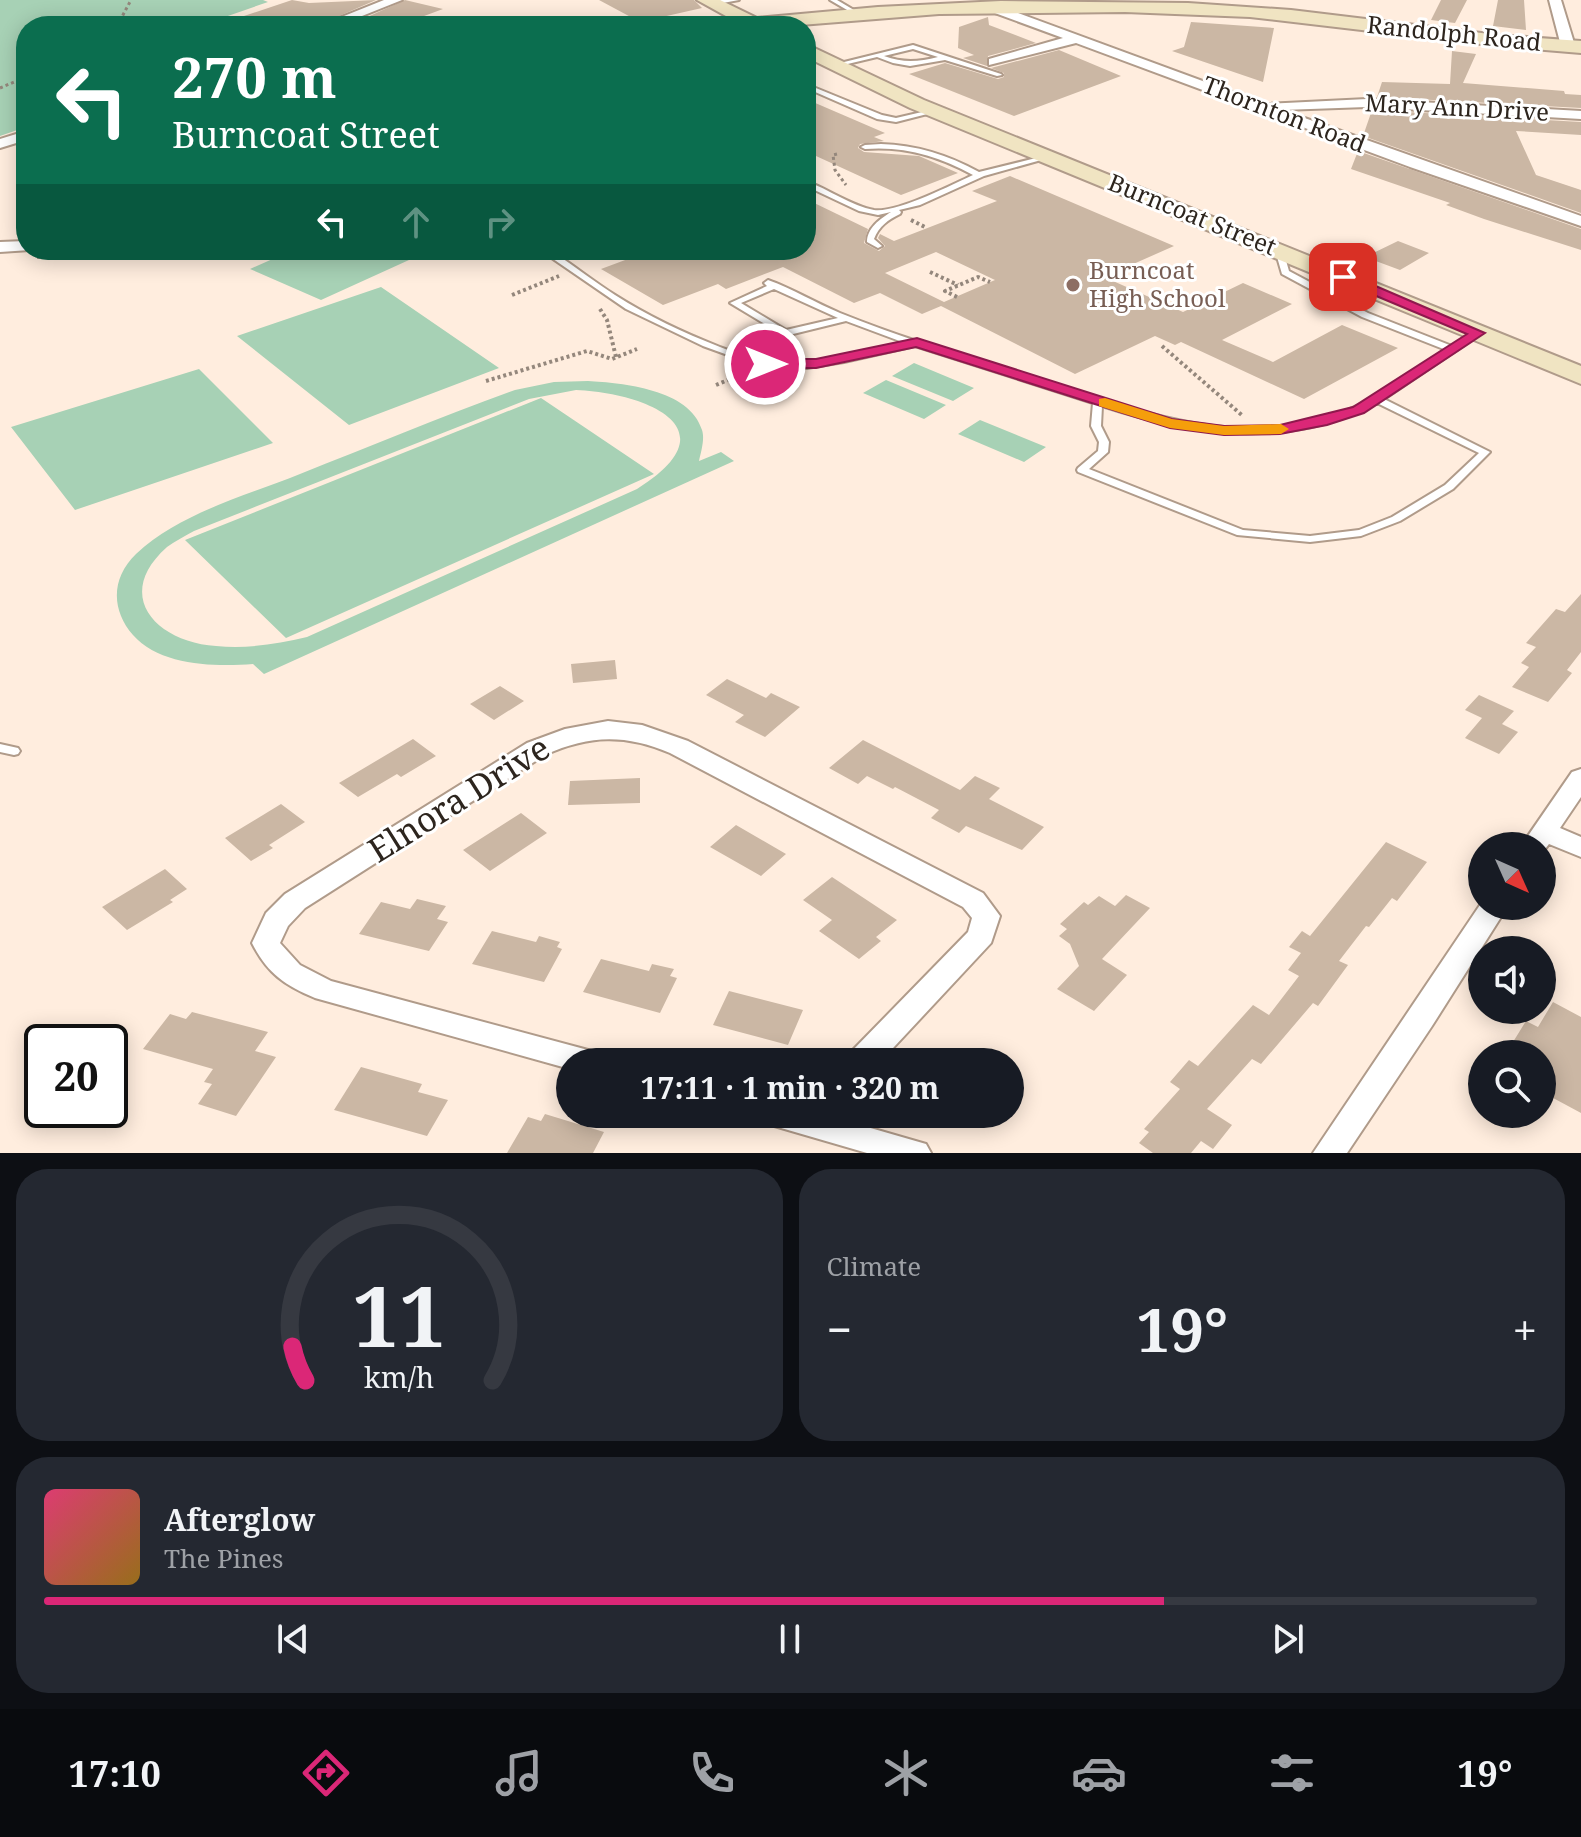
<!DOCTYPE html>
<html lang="en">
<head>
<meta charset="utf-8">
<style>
	:root { --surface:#171b24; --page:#242831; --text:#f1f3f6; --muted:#9ea1a6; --line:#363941; --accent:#db2777 }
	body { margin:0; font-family:"Noto Serif",serif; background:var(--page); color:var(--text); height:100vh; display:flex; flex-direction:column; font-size:30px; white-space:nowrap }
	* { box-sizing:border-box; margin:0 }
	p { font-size:26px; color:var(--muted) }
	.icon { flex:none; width:44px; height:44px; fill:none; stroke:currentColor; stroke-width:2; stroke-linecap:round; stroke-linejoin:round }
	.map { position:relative; height:1153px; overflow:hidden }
	.side { display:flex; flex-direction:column; gap:16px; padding:16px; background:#0d0f14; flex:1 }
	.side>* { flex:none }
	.guide { position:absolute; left:16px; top:16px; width:800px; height:244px; border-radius:32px; box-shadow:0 4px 20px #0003; background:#0b6e4f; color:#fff; overflow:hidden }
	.needle { width:52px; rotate:135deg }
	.fabs { position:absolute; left:1468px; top:832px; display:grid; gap:16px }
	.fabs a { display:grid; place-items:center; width:88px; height:88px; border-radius:50%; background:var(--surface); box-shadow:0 4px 20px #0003; font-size:40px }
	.speed { position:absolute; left:24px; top:1024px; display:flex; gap:16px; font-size:40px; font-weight:700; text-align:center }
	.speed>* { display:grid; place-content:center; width:104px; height:104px; border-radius:50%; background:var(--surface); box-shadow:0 4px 20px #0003; line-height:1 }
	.speed .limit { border:4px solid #111; border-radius:12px; background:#fff; color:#111 }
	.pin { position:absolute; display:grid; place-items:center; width:68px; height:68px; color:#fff; margin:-34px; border-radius:16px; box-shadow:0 4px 12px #0006 }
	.me { position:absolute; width:88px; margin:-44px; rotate:90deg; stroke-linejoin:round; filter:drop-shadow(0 0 6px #0008) }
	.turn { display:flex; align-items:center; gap:28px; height:168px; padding:0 24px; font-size:36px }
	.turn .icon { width:104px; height:104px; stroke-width:2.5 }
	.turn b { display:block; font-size:56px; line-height:68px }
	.lanes { display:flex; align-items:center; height:76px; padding:0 24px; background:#0003; justify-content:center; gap:40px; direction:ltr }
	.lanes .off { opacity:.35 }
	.big { font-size:60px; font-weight:700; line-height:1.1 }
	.side .tile { flex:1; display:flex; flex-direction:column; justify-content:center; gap:12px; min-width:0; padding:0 28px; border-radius:32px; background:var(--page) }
	.side .dial { align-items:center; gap:0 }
	.dial svg { height:208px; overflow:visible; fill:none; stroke:var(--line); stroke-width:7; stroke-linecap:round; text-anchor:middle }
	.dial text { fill:var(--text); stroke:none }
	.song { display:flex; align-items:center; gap:24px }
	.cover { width:96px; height:96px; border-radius:12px; background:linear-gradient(135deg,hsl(340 70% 55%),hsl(40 70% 35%)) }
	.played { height:8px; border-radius:4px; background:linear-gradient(90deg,var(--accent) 75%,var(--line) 75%) }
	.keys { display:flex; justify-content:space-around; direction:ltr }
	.heat { display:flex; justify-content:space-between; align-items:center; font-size:44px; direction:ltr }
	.side .tiles { flex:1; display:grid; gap:16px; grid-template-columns:1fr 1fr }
	.tile:last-child { grid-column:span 2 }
	.trip { position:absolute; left:556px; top:1048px; width:468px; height:80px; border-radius:40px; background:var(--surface); box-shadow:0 4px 20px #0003; font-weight:700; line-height:80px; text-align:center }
	.tab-bar { display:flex; height:128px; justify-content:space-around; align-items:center; background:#090b0e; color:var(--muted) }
	.tab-bar .icon { width:56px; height:56px }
	.tab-bar .on { color:var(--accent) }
	.tab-bar b { font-size:36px; color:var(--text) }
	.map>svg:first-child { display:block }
	.green { fill:#a7d1b5; fill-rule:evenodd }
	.building { fill:#cbb7a4; fill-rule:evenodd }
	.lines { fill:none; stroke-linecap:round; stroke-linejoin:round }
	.lane-casing { stroke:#b09b8a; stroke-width:4 }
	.street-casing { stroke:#b09b8a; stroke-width:4 }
	.secondary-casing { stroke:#b09b8a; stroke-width:4 }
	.path-far1 { stroke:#94877c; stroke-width:3; stroke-dasharray:3 3; stroke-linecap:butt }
	.path { stroke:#94877c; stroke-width:4; stroke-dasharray:3 3; stroke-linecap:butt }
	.lane { fill:#fff; fill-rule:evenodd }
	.street { fill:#fff; fill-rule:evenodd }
	.secondary { fill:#f0e4c2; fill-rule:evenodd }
	.route { fill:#db2777; stroke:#8e194d; stroke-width:2 }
	.slow { fill:#f59e0b }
	.education-dot { fill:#8d6e63; stroke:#fff; stroke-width:3 }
	.labels { text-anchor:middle; stroke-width:6; stroke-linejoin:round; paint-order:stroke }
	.far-street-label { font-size:24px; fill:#2d251e; stroke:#fff }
	.far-education-label { font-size:24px; fill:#785e54; stroke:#fff; text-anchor:start }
	.near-street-label { font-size:34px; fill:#2d251e; stroke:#fff }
</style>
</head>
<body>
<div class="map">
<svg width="1581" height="1153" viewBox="0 0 1581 1153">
	<rect width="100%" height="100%" fill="#ffedde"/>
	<path class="green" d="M0,0H263L268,2L199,26H26V127L0,136Z
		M293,250H385L409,260L321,300L250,269Z
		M381,287L499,368L349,425L237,336Z
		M914,363L974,388L953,401L892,376Z
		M199,369L273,443L75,510L11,427Z
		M886,380L946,405L924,419L863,393Z
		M588,381C622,383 690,389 702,430C705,439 701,452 699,461L721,452L734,461L264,674L253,664C216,667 160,666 133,635C111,610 111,578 136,554C180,513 245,496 300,474C371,446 443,416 515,390L554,382ZM576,390C645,393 735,428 637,489L307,637C277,644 248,649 216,646C157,642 112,596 167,547C175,541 185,536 194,531L529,399Z
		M541,398L654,474L286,638L185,540Z
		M980,420L1046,447L1024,462L958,434Z"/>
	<path class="building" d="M292,0L309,3L376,0L316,26H276L244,16Z
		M405,0L443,9L397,26L363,19Z
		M599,0H694L702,8L640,22Z
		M1441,0H1467L1455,23L1431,20Z
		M1498,0H1524L1526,30L1493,26Z
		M988,17L989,25L1036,43L988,56L987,66L963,58L974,55L958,48L959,27Z
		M1191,22L1274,28L1263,82L1172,51L1184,47Z
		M1059,50L1121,76L1014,116L909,74L945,63L998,79L1004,77V73L991,68Z
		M1452,51L1476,54L1463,83L1564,91L1565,94L1581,95V108L1377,97L1382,82L1450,84Z
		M806,99L885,133L874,137L884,141L860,144L858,148L864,152L919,156L958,173L901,195L816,156L806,159Z
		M1372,110L1581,122V135L1516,131L1536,175L1581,190V213L1363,136Z
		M1358,151L1581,229V250L1484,219L1446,205L1450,203L1351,169Z
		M1010,176L1174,246L1104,277L1183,312L1243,283L1292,304L1222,340L1273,362L1342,325L1398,348L1304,399L1181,342L1175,345L1155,336L1075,374L941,306L922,314L880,293L854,303L783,267L726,289L718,284L663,305L601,269L652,250H772L782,255L806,250V199L868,229L864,243L879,251L885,246L878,238L880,234L894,241L997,201L972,191ZM936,252L995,280L944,302L885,273Z
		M1398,241L1429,253L1400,270L1365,257Z
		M1581,594V652L1567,670L1572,673L1548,702L1512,687L1529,667L1521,663L1536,647L1526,643L1556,609L1565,612Z
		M615,660L617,679L573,683L571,664Z
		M727,679L766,698L771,693L800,707L765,737L735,722L744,715L706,695Z
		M500,686L524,701L494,720L470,704Z
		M1479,695L1514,711L1502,724L1518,732L1499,754L1465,738L1482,718L1465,710Z
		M413,739L436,756L401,777L397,774L358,797L339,783Z
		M863,740L960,790L975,776L1000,788L989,799L1044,827L1022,850L966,826L959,833L931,818L939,810L895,787L893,789L867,776L858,784L829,768Z
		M640,778V803L568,805L570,781Z
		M281,804L305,822L269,845L273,848L251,861L225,838Z
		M521,813L547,833L490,871L463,850Z
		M736,825L786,854L761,876L710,847Z
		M1386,842L1427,862L1397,901L1392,898L1369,927L1366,926L1339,961L1348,965L1318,1006L1313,1003L1261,1064L1252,1059L1207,1109L1232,1125L1213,1149L1201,1141L1191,1153H1153L1139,1143L1149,1132L1144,1129L1180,1089L1170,1082L1189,1060L1198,1066L1253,1005L1269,1015L1299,976L1288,970L1301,953L1289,947L1302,931L1310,936Z
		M165,869L187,889L170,900L173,902L127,930L102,907Z
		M832,877L897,920L876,937L881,941L859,959L819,931L832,920L803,900Z
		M1126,895L1150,908L1102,959L1127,975L1094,1011L1057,989L1079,966L1070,944L1059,936L1067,929L1060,924L1084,902L1088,905L1099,896L1115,906Z
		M417,899L446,906L437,919L448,922L429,951L359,934L381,902L410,909Z
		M492,931L536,942L539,936L560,942L557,947L562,949L544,982L472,964Z
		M601,959L649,971L652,964L674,969L670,976L677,978L660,1013L583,992Z
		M729,991L803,1010L788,1045L713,1025Z
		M1553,1002L1581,1017V1113L1542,1092V1054H1517L1522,1046L1513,1042L1526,1021L1538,1027Z
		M192,1012L268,1032L255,1051L276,1057L236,1116L198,1104L212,1084L204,1082L213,1069L143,1049L170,1014L186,1019Z
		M361,1067L422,1084L418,1092L448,1100L427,1136L334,1110Z
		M545,1114L604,1132L593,1153H507L528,1117L541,1121Z"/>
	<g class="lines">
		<g class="lane-casing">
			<path id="lane" d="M721,0H739L712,5L709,3Z
				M830,0H837L859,13L854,14Z
				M913,45L1001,74L1002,75L997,76L945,60L910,66L893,63L877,57L835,67L832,65ZM913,49L938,57C918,62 903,63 884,56Z
				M806,84L882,115L896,118L935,109L939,111L896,122L877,119L806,88Z
				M881,144C917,145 948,155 979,172L1048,155L1052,157L984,176L920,205L899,210L901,212L900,214C888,220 879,226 874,239L882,246L878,248L867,242C867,228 880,219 891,212L878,215L859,211L806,186V181C828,189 852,206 874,210C897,213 951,185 973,175C938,156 905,146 865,149L861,147L865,145Z
				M1276,248H1282L1283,250L1289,271L1368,313L1452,346L1475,331L1478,330L1482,333L1384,399L1490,452L1453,489L1400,521L1361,536L1310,542L1237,535L1078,472L1077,470L1078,468L1098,451L1099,442L1091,426L1093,403L915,346L844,362L807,368H771L750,363L703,346L626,309L540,250H550C572,264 593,281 615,295C648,316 684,333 720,347C736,353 754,360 772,362C817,367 862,353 905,343L846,321L785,336L730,303L767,286L764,283L768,280C793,289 816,303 840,313C902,338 966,357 1030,377C1125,406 1225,448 1325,418C1370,405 1408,376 1446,350L1362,317L1282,274L1275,250ZM774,289L838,318L786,330L741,303ZM1377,403L1479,453L1445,485L1392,517L1359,530L1310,536L1243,530L1089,469L1108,452L1109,442L1101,426L1102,406C1191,435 1291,450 1377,403Z
				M0,744L18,748L20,751L18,754L14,755L0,752Z"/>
		</g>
		<g class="street-casing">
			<path id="street" d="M384,0H402L337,26H319Z
				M1549,0H1561L1575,46L1573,49L1561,46Z
				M988,2L1265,104L1367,99L1581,111V119L1367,107L1282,110L1581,216V226L1410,167L1076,43L989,65V59L1063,38L984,9V3Z
				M26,131V140L0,148V139Z
				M26,241V250H30L0,252V242Z
				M608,721L642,725L688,741L983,893L1000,916L991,943L880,1062H846L850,1053L968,932L972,918L963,907L670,753C625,734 589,735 545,755L305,908L288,926L280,943L300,965L331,981L588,1050L599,1053L603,1062H570V1069L315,998C284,985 267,973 252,943L266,913L285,894L527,743L565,729Z
				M1581,769V797L1560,828L1581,837V857L1549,844L1542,853V846H1521L1572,772Z
				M1482,902V906H1508L1432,1026L1347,1153H1313Z
				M759,1114H822L926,1144L931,1153H867L764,1123Z"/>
		</g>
		<g class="secondary-casing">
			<path id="secondary" d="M697,0H720L757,18L878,7L1001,1L1188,3L1291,10L1498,35L1581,41V53L1498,46L1250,17L1125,12L939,14L788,26H744Z
				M806,44L924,100L1581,366V384L910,108L806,57Z"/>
		</g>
		<path class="path-far1" d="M117,26L131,0
			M0,88L26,77
			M837,154L833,155L835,170L846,185"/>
		<path class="path" d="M911,220L925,227
			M37,257L112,250
			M930,272L958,285
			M512,295L559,276
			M957,297L945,291L978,277L990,282
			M600,309L607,320L616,357
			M1162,346L1243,416
			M486,381L587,351L612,359L637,349
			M716,385L742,374"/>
		<use href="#lane" class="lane"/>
		<use href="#street" class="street"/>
		<use href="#secondary" class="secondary"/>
	</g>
	<path class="route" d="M1343,272L1485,333L1364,413L1327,425L1280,434L1224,435L1170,428L916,347L816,368H765L757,364L765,359H816L917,338L1172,419L1224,426L1280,425L1353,407L1467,334L1338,280V274Z"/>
	<path class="slow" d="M1105,398L1172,419L1224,426L1281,424L1289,429L1281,434L1224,435L1170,428L1099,406V399Z"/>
	<circle class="education-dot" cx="1073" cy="285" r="8"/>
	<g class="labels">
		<g class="far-street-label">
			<text transform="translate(1454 34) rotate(6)" y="8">Randolph Road</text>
			<text transform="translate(1457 108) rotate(3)" y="8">Mary Ann Drive</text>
			<text transform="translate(1284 115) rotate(21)" y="8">Thornton Road</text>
			<text transform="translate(1192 215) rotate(22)" y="8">Burncoat Street</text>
		</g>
		<g class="far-education-label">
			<text x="1089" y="279">Burncoat<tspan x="1089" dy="28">High School</tspan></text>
		</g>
		<g class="near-street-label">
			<text transform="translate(459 799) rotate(-32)" y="12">Elnora Drive</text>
		</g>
	</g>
</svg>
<div class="fabs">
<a><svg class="needle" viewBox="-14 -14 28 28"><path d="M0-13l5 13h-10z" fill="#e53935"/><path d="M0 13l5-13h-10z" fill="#9ea1a6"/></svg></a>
<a><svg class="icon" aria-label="sound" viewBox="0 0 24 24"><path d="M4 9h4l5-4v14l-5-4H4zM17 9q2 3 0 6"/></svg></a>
<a><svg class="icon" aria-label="search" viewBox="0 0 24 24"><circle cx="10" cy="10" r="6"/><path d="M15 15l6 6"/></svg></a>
</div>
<div class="speed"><div class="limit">20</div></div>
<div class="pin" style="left:1343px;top:277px;background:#d93025"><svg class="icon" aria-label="arrive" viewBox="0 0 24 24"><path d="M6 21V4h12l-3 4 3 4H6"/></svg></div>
<svg class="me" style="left:765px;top:364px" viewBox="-20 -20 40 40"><circle r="17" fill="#db2777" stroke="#fff" stroke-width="3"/><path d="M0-11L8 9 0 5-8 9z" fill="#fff"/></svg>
<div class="trip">17:11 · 1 min · 320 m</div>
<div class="guide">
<div class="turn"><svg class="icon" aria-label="left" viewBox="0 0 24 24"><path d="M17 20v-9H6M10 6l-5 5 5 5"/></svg><div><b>270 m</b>Burncoat Street</div></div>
<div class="lanes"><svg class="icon" aria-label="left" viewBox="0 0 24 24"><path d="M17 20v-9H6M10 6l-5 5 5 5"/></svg><svg class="icon off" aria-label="ahead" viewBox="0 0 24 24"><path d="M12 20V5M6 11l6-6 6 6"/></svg><svg class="icon off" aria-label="right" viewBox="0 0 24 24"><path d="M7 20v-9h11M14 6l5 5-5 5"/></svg></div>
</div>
</div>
<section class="side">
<div class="tiles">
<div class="tile dial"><svg viewBox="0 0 100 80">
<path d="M14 69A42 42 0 1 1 86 69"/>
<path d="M14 69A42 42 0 0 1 9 56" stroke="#db2777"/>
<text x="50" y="56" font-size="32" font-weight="700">11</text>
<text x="50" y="72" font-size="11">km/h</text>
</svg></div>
<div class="tile"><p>Climate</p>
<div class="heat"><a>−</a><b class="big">19°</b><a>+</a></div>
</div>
<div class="tile">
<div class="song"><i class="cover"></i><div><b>Afterglow</b><p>The Pines</p></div></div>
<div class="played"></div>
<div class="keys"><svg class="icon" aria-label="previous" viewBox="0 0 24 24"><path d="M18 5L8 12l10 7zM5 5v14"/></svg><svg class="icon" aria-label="pause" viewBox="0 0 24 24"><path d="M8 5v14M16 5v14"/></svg><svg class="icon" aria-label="next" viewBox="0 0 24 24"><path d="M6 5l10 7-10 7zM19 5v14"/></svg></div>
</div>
</div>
</section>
<nav class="tab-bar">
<b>17:10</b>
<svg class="icon on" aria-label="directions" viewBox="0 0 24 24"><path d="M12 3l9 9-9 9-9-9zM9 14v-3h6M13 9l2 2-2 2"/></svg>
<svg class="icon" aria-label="music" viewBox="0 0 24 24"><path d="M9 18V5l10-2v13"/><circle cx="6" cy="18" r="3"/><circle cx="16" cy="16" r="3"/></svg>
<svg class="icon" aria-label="phone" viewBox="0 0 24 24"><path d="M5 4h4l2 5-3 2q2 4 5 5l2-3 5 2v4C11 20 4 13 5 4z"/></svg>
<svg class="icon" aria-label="climate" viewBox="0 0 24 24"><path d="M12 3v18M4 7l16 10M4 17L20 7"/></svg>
<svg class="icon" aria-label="car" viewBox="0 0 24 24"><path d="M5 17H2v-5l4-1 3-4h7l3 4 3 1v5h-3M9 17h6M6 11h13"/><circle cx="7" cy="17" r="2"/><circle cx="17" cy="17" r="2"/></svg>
<svg class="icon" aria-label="filters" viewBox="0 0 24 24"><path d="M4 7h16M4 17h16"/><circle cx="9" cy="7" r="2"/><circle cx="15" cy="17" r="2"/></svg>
<b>19°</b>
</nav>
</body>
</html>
